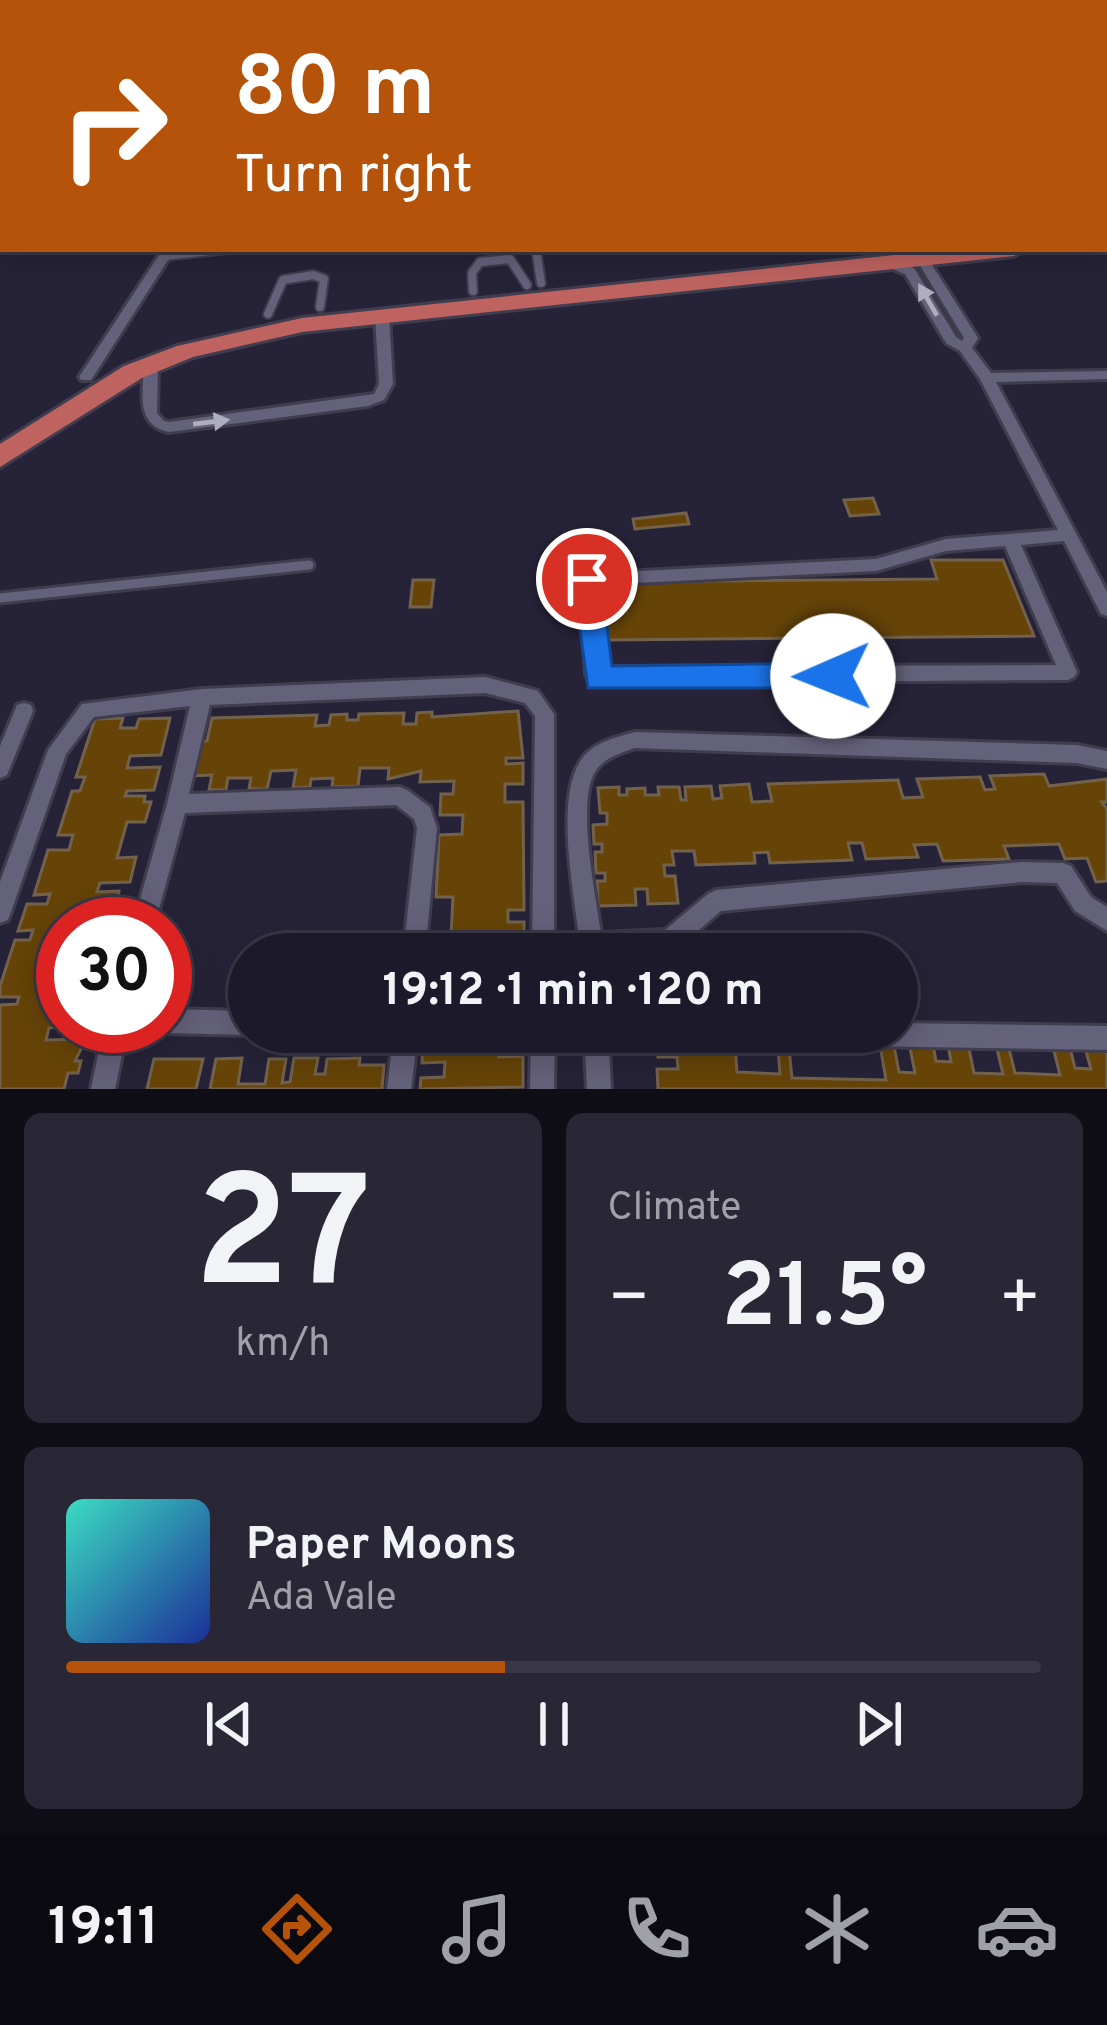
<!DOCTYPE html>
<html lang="en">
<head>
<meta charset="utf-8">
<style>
	:root { --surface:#1c1a2a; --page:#292736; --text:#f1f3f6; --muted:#a0a1a8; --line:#3a3847; --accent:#b45309 }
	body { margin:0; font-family:Overpass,sans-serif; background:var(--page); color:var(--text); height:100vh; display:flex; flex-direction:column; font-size:45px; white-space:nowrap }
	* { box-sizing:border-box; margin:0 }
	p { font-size:39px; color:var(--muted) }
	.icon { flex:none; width:66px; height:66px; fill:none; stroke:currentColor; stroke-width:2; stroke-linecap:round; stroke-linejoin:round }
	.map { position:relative; height:1089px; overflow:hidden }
	.panel { display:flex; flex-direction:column; gap:24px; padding:24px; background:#0f0e17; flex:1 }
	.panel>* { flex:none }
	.banner { position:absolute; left:0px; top:0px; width:1107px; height:252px; box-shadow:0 6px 30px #0003,0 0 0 3px var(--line); background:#b45309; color:#fff; overflow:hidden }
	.speed { position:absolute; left:36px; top:897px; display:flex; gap:24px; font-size:60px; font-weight:700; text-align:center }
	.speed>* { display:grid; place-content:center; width:156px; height:156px; border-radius:50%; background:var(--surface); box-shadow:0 6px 30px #0003,0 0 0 3px var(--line); line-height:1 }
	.speed .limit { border:18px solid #d22; background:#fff; color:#111 }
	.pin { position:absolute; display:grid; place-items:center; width:102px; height:102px; color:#fff; margin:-51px; border:6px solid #fff; border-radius:50%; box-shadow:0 3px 12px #0007 }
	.me { position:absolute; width:132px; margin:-66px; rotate:269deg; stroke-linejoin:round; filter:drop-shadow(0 0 9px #0008) }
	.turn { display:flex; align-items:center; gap:42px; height:252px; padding:0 36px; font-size:54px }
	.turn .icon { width:156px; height:156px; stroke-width:2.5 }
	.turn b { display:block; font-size:84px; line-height:102px }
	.big { font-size:90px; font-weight:700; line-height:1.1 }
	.panel .card { flex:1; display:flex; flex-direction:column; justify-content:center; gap:18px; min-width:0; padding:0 42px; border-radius:18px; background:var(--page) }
	.panel .dial { align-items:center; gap:0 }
	.dial b { font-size:156px; line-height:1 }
	.song { display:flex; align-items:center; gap:36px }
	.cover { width:144px; height:144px; border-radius:18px; background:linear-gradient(135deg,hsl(170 70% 55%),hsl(230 70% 35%)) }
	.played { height:12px; border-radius:6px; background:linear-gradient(90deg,var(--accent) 45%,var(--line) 45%) }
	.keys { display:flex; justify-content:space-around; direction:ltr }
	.heat { display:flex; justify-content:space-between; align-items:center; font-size:66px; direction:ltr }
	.panel .tiles { flex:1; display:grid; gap:24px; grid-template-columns:1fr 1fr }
	.card:last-child { grid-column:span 2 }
	.trip { position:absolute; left:228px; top:933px; width:690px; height:120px; border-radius:60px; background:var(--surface); box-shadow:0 6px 30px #0003,0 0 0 3px var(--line); font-weight:700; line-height:120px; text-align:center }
	.tab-bar { display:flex; height:192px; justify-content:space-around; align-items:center; background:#0b0a11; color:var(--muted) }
	.tab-bar .icon { width:84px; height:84px }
	.tab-bar .selected { color:var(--accent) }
	.tab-bar b { font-size:54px; color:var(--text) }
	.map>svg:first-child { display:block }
	.building { fill:#664408; stroke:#72624c; stroke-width:3 }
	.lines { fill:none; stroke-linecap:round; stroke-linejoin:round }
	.lane-far1-casing { stroke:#403d4f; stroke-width:12 }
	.lane-casing { stroke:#403d4f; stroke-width:15 }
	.street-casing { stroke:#403d4f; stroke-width:6 }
	.highway-casing { stroke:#403d4f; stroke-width:6 }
	.lane-far1 { stroke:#64617a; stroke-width:8 }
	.lane { stroke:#64617a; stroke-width:9 }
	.street { fill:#64617a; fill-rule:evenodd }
	.highway { fill:#be6360; fill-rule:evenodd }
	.oneway { fill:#afadc0 }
	.route { fill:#1a73e8; stroke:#114b97; stroke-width:3 }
</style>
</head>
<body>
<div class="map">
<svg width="1107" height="1089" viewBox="0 0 1107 1089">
	<rect width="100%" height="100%" fill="#262338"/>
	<path class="building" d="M873,498L879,514L850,516L844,500Z
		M686,513L689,524L635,529L633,519Z
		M931,560H1003L1034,636L608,640L604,582L937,579Z
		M413,580H434L431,607H410Z
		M518,711L523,758H506V764L523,763V784H505V802H523L524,910H508V922H524V946H515V954H433L434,936H451L453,897H436L439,835L462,834L463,815H440L441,794H453L454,781L420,782L421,771L388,779L389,768H360L358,786L332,787L333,778L311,779L310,787L293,788L296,770L271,771L267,789H249L251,778H228L226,790H209L212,775L190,776L198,742L207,741L212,718L317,715L315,726L329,725L331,715L347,714V720H358L359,714L404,713L403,724H416L417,713L432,712V717Z
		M123,718L120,728H136L139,719L170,718L161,755L130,756L127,768L160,767L154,790L127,791L125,796H145L144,802H151L145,822H127L117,858L136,857L130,882L100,883L97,892L119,891L118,897H125L118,924H106L107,920L63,924L66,1026L49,1028L46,1040L86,1039L75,1061H81L78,1073H68L64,1089H0V1005L17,1004L19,997H0V986L15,940H30L33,930L18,931L27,904H47L50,894L34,895L48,850H69L73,835H58L72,791H80L85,777H76L95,719Z
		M1044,774L1049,786L1107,779V802H1102L1107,809V881L1096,882L1087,858L1065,859L1059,844L1004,846L1009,859L943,861L937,844L914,845L918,857L866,859L862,843H848L852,860L770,863L768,852L754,853L755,863L696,865L694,851H672L674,865H664L665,876H675L678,903L648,904L647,889H635L636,905L598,906L597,881H605V873H596L595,852H602V844H594L593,825L607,824V813H600L598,788L619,787V795H627V789L645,788V795H659L658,787H679L681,800H686L685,787L711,786L713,799L722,798L720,786L749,784L752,802L772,801L768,784L898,780L903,798L923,797L917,779L980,777L985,790L995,789L990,776Z
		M455,1032H523V1048L499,1049V1057L523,1056V1087L420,1089L421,1078L444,1077L445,1062L422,1063L423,1036Z
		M657,1032H708L709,1042H735L737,1072L780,1074L778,1048H789L792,1078L886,1080L880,1045L894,1046L899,1072L915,1073L908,1038L932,1039L936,1061L951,1062L947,1038L967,1039L974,1073L1003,1074L997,1049H1009L1015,1073L1060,1075L1052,1043L1069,1044L1075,1068L1091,1069L1082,1037L1107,1038V1089H658L657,1069H678L677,1057H658Z
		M242,1058L238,1084H265L269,1059H286L282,1083L290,1082L294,1058H318L315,1074H325L327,1059L360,1058L359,1065H384L382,1089H210L216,1059Z
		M154,1059H203L196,1089H147Z"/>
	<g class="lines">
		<g class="lane-far1-casing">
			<path id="lane-far1" d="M536,249L541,283
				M165,256L228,249
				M473,291L472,273L480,262L510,259L527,285
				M268,314L283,280L313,275L324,279L320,307"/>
		</g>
		<g class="lane-casing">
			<path id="lane" d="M0,598L309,565"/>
		</g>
		<g class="street-casing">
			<path id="street" d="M393,0H403L401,3H391Z
				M1107,66V72L1104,73V67Z
				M1104,95L1107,96V104L1104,103Z
				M163,249H175L91,380H81L79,377Z
				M910,249H922L978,338L972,348L991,373L1107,371V379L996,382L1107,592V616L1101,614L1064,541L1021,545L1077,672L1074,677L1068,680L595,683L589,680L586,675L580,579L582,574L876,559L946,539L1058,530L980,379L960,351L946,343L905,274L880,264L886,260L914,268L956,337L962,341L964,338ZM1005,546L1056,665L604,667L597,585L876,571L946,551Z
				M382,312L389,316L393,384L384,400L368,406L169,432C135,425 143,393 144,365L151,361L158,365L157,413L164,421L169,422L374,394L379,384L375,316Z
				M485,677L538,691L554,714V954H532L535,716L525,703L485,693L210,705L189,794L400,787L407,790L430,807L437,828L425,954H403L417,828L414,819L396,805L185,813L155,924H133L167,804L190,706L94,717L66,754L11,912L8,920L0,923V882L48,750L82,704L202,689Z
				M24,703L31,705L33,711L7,775L0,778V746L17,705Z
				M635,732L1077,745L1107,751V769L1077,763L635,748C621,753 603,758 595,772C576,803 596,897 601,933L665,930L708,894L716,890L1022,862L1063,863L1071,866L1091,897L1107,907V931L1075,911L1057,883L1022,882L721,911L677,949L669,952L581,954C577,905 551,795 584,756C596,742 617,737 635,732Z
				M165,1009L249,1011V1032H256L249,1035L165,1033L155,1026H165Z
				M897,1023L1107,1026V1050L723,1044L715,1040L711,1032H897Z
				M104,1026H128L115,1089H91Z
				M394,1032H418L411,1089H387Z
				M531,1032H555L554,1089H530Z
				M584,1032H608L611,1089H587Z"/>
		</g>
		<g class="highway-casing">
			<path id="highway" d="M1104,232H1107V246H1104Z
				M951,249H1025L1014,256L302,332L193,357L142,378L0,467V444L124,366L177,346L302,318Z"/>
		</g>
		<use href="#lane-far1" class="lane-far1"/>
		<use href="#lane" class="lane"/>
		<use href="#street" class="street"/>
		<use href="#highway" class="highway"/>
	</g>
	<defs><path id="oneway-solid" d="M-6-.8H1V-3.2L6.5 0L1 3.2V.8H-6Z" transform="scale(3)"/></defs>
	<g class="oneway">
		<use href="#oneway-solid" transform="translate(928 300) rotate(-120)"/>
		<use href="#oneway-solid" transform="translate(211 422) rotate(-7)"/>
	</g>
	<path class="route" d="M587,569L601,579L612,666L833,663L849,676L833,688H588L573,579Z"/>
</svg>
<div class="speed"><div class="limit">30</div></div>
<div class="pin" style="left:587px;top:579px;background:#d93025"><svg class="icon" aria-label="arrive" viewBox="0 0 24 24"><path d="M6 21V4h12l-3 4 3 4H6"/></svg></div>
<svg class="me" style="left:833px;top:676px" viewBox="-20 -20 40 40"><circle r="19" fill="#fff"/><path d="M0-13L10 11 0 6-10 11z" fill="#1a73e8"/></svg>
<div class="trip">19:12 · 1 min · 120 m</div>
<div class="banner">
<div class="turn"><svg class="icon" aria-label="right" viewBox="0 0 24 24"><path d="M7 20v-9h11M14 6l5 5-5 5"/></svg><div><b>80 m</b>Turn right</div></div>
</div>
</div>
<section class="panel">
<div class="tiles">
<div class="card dial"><b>27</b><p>km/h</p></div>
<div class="card"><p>Climate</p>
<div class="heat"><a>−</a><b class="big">21.5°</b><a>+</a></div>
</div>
<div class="card">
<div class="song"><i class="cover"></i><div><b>Paper Moons</b><p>Ada Vale</p></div></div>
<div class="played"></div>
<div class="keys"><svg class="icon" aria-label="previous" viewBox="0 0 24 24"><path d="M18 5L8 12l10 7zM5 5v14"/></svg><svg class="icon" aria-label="pause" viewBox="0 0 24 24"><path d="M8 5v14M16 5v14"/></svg><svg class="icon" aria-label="next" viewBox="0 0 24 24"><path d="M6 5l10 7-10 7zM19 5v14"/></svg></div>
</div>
</div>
</section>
<nav class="tab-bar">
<b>19:11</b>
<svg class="icon selected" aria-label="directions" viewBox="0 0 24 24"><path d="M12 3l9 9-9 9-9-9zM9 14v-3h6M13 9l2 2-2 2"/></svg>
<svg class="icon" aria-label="music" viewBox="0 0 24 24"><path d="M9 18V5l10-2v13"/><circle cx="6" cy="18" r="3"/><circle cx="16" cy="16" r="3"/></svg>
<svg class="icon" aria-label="phone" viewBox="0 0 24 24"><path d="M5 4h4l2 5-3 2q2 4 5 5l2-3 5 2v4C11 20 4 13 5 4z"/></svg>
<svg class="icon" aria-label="climate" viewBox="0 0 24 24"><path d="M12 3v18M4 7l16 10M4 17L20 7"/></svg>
<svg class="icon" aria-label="car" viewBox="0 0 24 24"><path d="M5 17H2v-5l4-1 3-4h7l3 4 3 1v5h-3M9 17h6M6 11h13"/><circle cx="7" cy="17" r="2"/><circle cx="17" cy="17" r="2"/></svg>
</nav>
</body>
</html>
